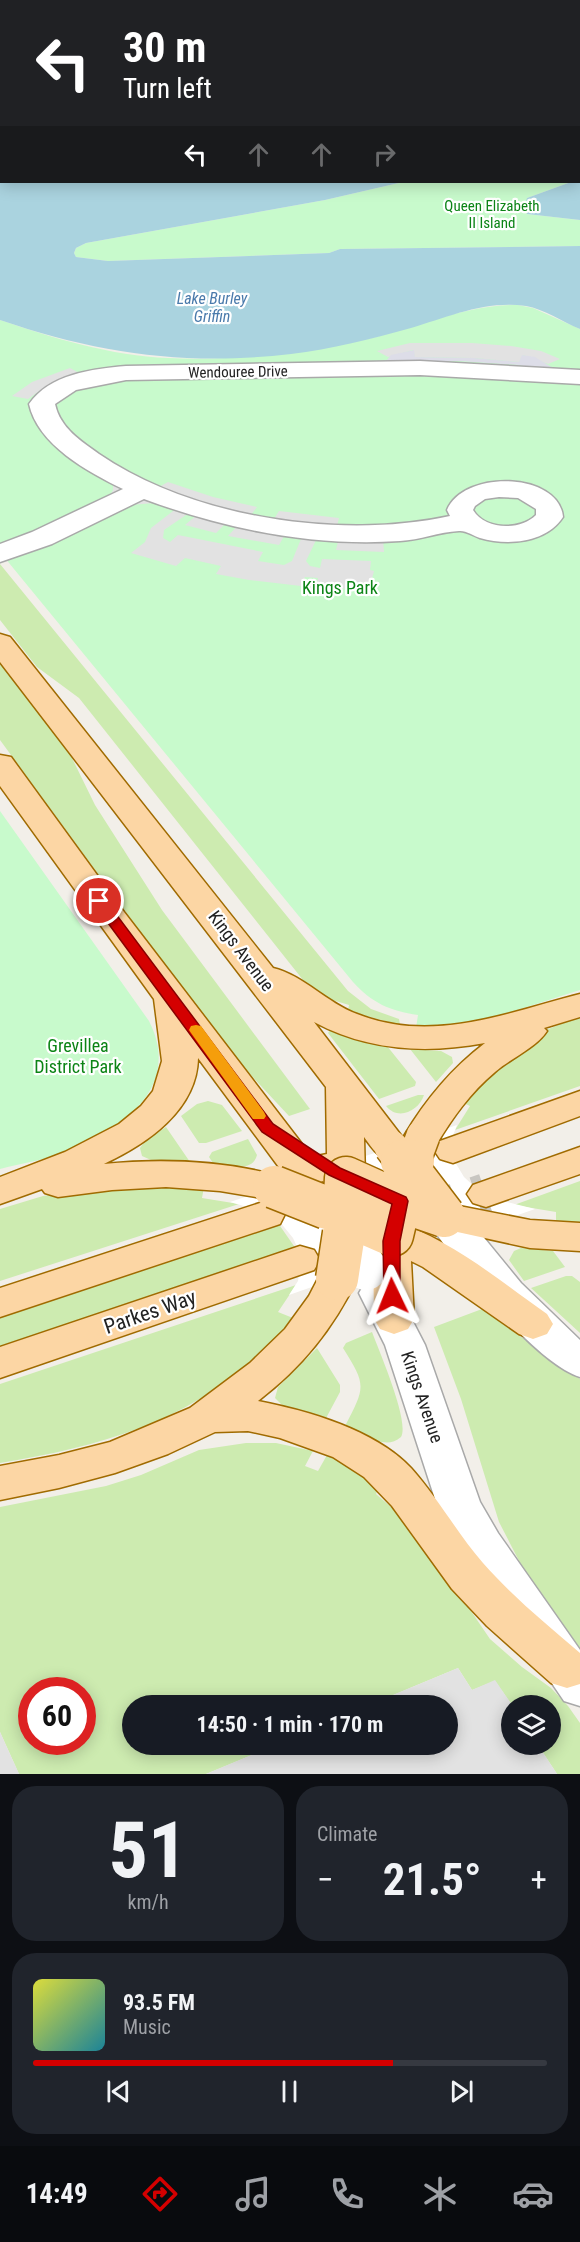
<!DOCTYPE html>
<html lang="en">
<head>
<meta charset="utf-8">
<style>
	:root { --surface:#171b24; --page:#20242c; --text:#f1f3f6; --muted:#9ea1a6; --line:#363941; --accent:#d40000 }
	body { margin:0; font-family:"Roboto Condensed",sans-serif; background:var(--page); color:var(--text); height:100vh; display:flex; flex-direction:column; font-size:22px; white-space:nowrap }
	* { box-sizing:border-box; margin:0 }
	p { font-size:20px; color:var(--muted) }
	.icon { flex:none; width:33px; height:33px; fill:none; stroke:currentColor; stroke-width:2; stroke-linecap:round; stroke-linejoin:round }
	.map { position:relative; height:1774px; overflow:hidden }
	.sheet { display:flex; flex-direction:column; gap:12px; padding:12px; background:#0d0f14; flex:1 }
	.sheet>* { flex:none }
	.guide { position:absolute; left:0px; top:0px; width:580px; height:183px; box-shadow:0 3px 15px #0003; background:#202124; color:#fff; overflow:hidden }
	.buttons { position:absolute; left:501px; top:1695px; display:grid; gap:12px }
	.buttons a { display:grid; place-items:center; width:60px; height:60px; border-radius:50%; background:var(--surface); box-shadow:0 3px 15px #0003; font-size:30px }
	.speed { position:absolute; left:18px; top:1677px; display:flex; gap:12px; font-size:30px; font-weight:700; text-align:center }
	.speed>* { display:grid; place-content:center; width:78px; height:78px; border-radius:50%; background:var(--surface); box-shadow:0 3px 15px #0003; line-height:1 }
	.speed .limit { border:9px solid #d22; background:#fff; color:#111 }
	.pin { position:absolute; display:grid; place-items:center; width:51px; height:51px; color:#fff; margin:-26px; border:3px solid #fff; border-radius:50%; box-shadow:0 2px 6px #0007 }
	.me { position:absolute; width:66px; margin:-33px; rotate:358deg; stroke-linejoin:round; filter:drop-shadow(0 0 4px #0008) }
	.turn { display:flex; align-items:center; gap:21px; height:126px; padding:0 24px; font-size:27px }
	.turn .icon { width:78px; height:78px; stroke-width:2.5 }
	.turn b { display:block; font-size:42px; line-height:51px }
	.lanes { display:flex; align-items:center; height:57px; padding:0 24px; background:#0003; justify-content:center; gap:30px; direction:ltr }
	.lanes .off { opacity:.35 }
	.big { font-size:45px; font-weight:700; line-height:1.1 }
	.sheet .tile { flex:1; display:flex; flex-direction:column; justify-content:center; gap:9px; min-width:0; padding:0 21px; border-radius:24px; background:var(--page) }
	.sheet .dial { align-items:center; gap:0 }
	.dial b { font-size:78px; line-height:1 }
	.song { display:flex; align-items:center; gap:18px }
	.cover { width:72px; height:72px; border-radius:9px; background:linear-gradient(135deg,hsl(60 70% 55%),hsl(190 70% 35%)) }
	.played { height:6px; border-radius:3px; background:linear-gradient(90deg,var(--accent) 70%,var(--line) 70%) }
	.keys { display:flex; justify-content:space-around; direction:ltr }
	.heat { display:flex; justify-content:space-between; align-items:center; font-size:33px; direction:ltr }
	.sheet .tiles { flex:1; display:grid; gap:12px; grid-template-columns:1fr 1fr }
	.tile:last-child { grid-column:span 2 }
	.trip { position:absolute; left:122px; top:1695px; width:336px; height:60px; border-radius:30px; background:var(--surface); box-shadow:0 3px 15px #0003; font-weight:700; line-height:60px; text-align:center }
	.tab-bar { display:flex; height:96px; justify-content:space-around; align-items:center; background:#090b0e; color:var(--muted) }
	.tab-bar .icon { width:42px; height:42px }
	.tab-bar .active { color:var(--accent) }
	.tab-bar b { font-size:27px; color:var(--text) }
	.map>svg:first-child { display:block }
	.grass { fill:#cdebb0; fill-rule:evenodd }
	.park { fill:#c8facc }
	.parking { fill:#e2e2e2; fill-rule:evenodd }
	.plaza { fill:#dddde8 }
	.water { fill:#aad3df }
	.pier { fill:#fff }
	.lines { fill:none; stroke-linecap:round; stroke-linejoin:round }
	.major-tunnel { stroke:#c8c6c1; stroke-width:42; stroke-dasharray:42 21; stroke-linecap:butt }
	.minor-casing { stroke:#a9a9a9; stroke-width:3 }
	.major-casing { stroke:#a06b00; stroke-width:3 }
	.minor { fill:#fff; fill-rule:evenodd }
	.major { fill:#fcd6a4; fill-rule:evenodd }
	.minor-bridge-casing { stroke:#a9a9a9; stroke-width:45; stroke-linecap:butt }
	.major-bridge-far1-casing { stroke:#a06b00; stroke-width:36; stroke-linecap:butt }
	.major-bridge-casing { stroke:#a06b00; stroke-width:45; stroke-linecap:butt }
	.minor-bridge { stroke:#fff; stroke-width:42 }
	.major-bridge-far1 { stroke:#fcd6a4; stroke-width:33 }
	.major-bridge { stroke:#fcd6a4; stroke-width:42 }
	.route { fill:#d40000; stroke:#8a0000; stroke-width:1.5 }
	.slow { fill:#f59e0b }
	.labels { text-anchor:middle; stroke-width:4.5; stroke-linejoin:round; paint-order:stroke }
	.far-park-label { font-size:15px; fill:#0c8416; stroke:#fff }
	.far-street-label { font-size:15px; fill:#222; stroke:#fff }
	.far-water-label { font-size:16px; font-style:italic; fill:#4a7aab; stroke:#fff }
	.park-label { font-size:18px; fill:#0c8416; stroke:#fff }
	.street-label { font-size:18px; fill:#222; stroke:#fff }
	.near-street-label { font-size:21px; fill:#222; stroke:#fff }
</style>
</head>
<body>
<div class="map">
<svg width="580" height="1774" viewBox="0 0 580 1774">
	<rect width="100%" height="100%" fill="#f2efe9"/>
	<path class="grass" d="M0,564L348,991L371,1009L399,1019L400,1025L348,1011L349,1005L326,998L303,980L79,698L37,667L0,620Z
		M0,661L70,754L95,805L162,910L310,1109L289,1116L249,1073L208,1024L0,740Z
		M580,1016V1086L455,1130L470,1106L457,1100L539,1033Z
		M330,1030L387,1046L416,1082L415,1086L379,1099L328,1033Z
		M410,1049L441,1051L452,1057L453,1063L436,1082Z
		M418,1095H424C419,1111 398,1121 386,1106Z
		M208,1101L222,1105L242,1131L206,1143H199L181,1116L197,1104Z
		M166,1127L190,1162L151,1160L142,1156L140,1148L145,1141Z
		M248,1139L257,1155C252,1174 227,1164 213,1163L209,1157L212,1152Z
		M580,1181V1224L556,1223V1212L514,1205Z
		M121,1186L204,1187L202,1198L239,1204L0,1281V1209L43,1196Z
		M278,1223L296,1249L0,1348V1315Z
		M521,1248L553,1251L565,1267L524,1281L509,1260L514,1251Z
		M566,1276H572L580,1282V1333L531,1288Z
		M296,1285L278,1312L293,1318C213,1414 119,1443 0,1463V1384Z
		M482,1309L580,1379V1656L533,1588L499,1522L461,1399L434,1327Z
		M372,1332C379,1351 410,1422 401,1437C384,1452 363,1432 345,1426C365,1387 367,1386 343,1348L346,1343Z
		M317,1348L340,1385V1392L325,1420L283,1406L275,1398L278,1387Z
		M246,1443H276L313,1451L305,1466L318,1471L327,1455L341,1461L379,1486L376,1494L413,1526L490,1639L522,1667L551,1688L568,1706L580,1723V1774H557L538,1745L550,1744V1706L512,1705L495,1681L472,1690L458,1668L369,1705L132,1706V1744L276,1745L206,1774H19L0,1732V1507L106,1486L141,1475L199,1450ZM32,1690H82V1742H32Z"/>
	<path class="park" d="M403,182H571L527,198V214L580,220V246L340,249L329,253L108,261L76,257L74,253L76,248L86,243L325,200Z
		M518,305L533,308L580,329V990L470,1025L416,1028L418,1015C390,1011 372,1003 353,982L0,552V320C53,338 112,356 168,358C235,361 303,353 367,339C417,328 466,304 518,305Z
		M0,811L149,1021C182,1086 125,1127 71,1150C49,1159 23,1163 0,1169Z"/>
	<path class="parking" d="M410,343H472L511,346L541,351L560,359L548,364L523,355L519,362L474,358L415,357L413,350L388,357L377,351Z
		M70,368L81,374L45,387L28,399L12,396L32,382Z
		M168,482L213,497L257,507L251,515L274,519L279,511L339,518L337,526L383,538L384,552L336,550L339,537L317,538L306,561L310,566L320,568L322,559L371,561L370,570L374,571L369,590L316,587L318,578L305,577L301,586L249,580L216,574L221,566L185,558L176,566L131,553L145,542L151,528L177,508L155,503L130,505L109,497L113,490V484L157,488ZM189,513L198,514L185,525L216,533L228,521L239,524L228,536L279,545L287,531L301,539L292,561L284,565L258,561L263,552L178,535L170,542L163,538L164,530Z
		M458,1668L472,1690L495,1680L512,1705V1744L538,1745L557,1774H206L276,1745L447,1744V1706L369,1705Z
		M0,1732L19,1774H0Z"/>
	<path class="plaza" d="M414,350L415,357L474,358L519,362L522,355L535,357L553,368L535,369L519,365L459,361H419L402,364L386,361L391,355Z"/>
	<path class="water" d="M0,0H580L579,148V2H2V182H403L325,200L86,243L76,248L74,253L76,257L108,261L329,253L340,249L580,246V329C563,322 544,309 526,306C486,300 448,317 411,328C372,339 331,349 291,354C186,366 99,354 0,320Z
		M580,178V220L527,214L525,205L527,198L571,182H579Z"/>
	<path class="pier" d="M457,1125L452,1138L455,1162L464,1177L478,1190L495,1199L535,1209L289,1295L298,1281L300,1270L298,1249L293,1238L280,1222L261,1211L230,1202Z"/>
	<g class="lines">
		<path class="major-tunnel" d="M417,1218L486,1194"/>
		<g class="minor-casing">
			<path id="minor" d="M420,361L580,370V384L420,375L126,380L76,390L55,404C60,428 81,441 99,454C193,518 340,540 450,516L447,510C464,469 559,472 563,517C546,543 508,546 480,538C474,536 465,530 459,531C439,532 420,540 400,541C314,547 225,529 144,499L52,544L0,562V544L32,532L123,489C88,472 38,445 29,404C50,374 92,369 126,366ZM499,497L518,498L536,509V515C520,531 485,530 473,510L475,506L485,499Z
				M444,1203L458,1206L521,1283L580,1340V1377C536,1364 449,1257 425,1216L430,1206Z
				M379,1279L393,1283L425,1345L480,1502L498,1533L580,1650V1706L564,1701L466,1557L437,1505L385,1345L359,1293L365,1283Z"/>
		</g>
		<g class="major-casing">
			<path id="major" d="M0,634L10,637L273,968C303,975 327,1003 357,1014C432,1044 506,1013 580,994V1017L544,1028L547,1031C536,1048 511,1058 495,1072C470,1093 453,1117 436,1145L423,1149L410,1145L404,1136C426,1099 451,1069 485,1043C426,1054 368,1051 314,1022L410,1147L404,1156C381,1163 377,1155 364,1137L365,1178L359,1187L346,1191L322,1181L319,1185C308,1188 297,1191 289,1180L293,1187L287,1196L274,1200L220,1191L166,1187L112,1190L58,1197L45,1193L42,1189L0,1204V1177L65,1152L119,1124L141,1106L153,1091L162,1061L154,999L0,786V755L11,757L124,912L312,1157L327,1154L326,1087L0,662ZM198,1058L287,1178C228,1161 165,1158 104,1164C147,1144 197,1110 198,1058Z
				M580,1091V1116L453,1163L440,1159L434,1150L440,1141Z
				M580,1147V1174L486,1207L473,1203L467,1194L473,1185Z
				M266,1201L280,1204L285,1214L280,1224L0,1317V1288Z
				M444,1203L530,1220L580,1223V1251L530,1248L430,1226L425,1216L430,1206Z
				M392,1221C450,1238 498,1280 547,1314L553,1324L547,1334L533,1339L519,1334L423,1267L411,1261L414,1319L408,1329L394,1334L380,1329L374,1319L373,1235L378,1225Z
				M300,1246L314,1250L320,1260L314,1270L0,1378V1347Z
				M337,1265L351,1269L357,1279C333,1329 302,1367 258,1401C309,1411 375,1430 411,1468C438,1498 457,1533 483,1563C512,1596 546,1624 580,1653V1684L567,1688L551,1683L487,1626L452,1589L392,1506L364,1477L333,1457L280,1438L248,1431L215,1432L168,1454L115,1473L59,1488L0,1500V1466L59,1455L110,1442L190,1408L250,1363L285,1329L309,1296L323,1269Z"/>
		</g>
		<use href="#minor" class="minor"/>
		<use href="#major" class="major"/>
		<g class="minor-bridge-casing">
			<path id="minor-bridge" d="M344,1233L366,1269"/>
		</g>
		<g class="major-bridge-far1-casing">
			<path id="major-bridge-far1" d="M391,1147L403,1163
				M413,1163L423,1136"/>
		</g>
		<g class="major-bridge-casing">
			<path id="major-bridge" d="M402,1161L444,1216
				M409,1172L413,1161
				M274,1187L327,1208
				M400,1201L392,1235L344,1214L346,1178L386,1196L444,1216
				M337,1279L344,1233"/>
		</g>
		<use href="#minor-bridge" class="minor-bridge"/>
		<use href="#major-bridge-far1" class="major-bridge-far1"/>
		<use href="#major-bridge" class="major-bridge"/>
	</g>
	<path class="route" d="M99,896L104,898L273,1124L340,1168L406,1197L408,1201L400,1241V1296L398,1301H386L384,1296L383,1241L392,1204L329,1175L262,1132L94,904L92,901L94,898Z"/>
	<path class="slow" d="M196,1025L201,1026L264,1112L266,1116L264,1119H253L191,1033L189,1030L191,1026Z"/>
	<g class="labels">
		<g class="far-park-label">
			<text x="492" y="211">Queen Elizabeth<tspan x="492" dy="17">II Island</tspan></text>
		</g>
		<g class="far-street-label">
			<text transform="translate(238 372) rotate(-1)" y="5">Wendouree Drive</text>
		</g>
		<g class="far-water-label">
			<text x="212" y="304">Lake Burley<tspan x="212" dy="18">Griffin</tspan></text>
		</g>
		<g class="park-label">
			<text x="340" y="594">Kings Park</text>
			<text x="78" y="1052">Grevillea<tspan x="78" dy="21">District Park</tspan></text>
		</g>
		<g class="street-label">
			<text transform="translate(241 951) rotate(53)" y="6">Kings Avenue</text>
			<text transform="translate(422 1397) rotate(71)" y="6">Kings Avenue</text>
		</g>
		<g class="near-street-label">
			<text transform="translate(150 1312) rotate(-19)" y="7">Parkes Way</text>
		</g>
	</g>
</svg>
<div class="buttons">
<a><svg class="icon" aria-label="layers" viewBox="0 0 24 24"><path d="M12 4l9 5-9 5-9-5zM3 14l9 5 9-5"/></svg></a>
</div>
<div class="speed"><div class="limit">60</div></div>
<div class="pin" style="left:99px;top:901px;background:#d93025"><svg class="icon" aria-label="arrive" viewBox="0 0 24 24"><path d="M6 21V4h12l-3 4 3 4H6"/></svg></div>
<svg class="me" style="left:392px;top:1296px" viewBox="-20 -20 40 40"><path d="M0-17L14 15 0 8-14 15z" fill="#d40000" stroke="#fff" stroke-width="4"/></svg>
<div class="trip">14:50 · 1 min · 170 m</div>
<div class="guide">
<div class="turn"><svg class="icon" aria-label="left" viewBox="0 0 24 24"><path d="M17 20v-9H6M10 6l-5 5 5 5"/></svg><div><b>30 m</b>Turn left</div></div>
<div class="lanes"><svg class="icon" aria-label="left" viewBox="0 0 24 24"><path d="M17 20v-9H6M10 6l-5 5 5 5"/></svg><svg class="icon off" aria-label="ahead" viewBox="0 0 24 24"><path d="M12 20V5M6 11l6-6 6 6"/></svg><svg class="icon off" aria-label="ahead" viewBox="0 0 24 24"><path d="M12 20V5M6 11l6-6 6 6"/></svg><svg class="icon off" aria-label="right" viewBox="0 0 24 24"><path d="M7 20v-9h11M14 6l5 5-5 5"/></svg></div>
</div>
</div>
<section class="sheet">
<div class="tiles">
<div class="tile dial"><b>51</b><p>km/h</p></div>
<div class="tile"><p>Climate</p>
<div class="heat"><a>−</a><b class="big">21.5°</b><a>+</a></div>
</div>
<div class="tile">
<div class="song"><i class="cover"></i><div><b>93.5 FM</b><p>Music</p></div></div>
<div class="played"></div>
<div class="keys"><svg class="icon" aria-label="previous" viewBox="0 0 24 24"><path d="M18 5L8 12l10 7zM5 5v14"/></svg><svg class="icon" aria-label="pause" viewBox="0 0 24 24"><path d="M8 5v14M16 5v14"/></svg><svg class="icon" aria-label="next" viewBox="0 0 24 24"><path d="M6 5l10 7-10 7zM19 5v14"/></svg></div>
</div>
</div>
</section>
<nav class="tab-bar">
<b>14:49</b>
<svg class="icon active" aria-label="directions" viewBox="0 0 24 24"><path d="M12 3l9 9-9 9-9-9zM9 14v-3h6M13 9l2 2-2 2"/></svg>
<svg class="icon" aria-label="music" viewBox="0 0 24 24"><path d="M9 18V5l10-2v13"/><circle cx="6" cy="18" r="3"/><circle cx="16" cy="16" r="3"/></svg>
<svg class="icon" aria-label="phone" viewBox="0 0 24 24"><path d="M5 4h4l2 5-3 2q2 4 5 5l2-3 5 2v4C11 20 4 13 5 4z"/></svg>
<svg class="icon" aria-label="climate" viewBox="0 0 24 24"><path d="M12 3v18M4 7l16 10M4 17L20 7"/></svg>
<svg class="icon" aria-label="car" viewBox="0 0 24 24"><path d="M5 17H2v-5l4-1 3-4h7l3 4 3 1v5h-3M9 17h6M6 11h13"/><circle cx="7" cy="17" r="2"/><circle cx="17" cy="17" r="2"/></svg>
</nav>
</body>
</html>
